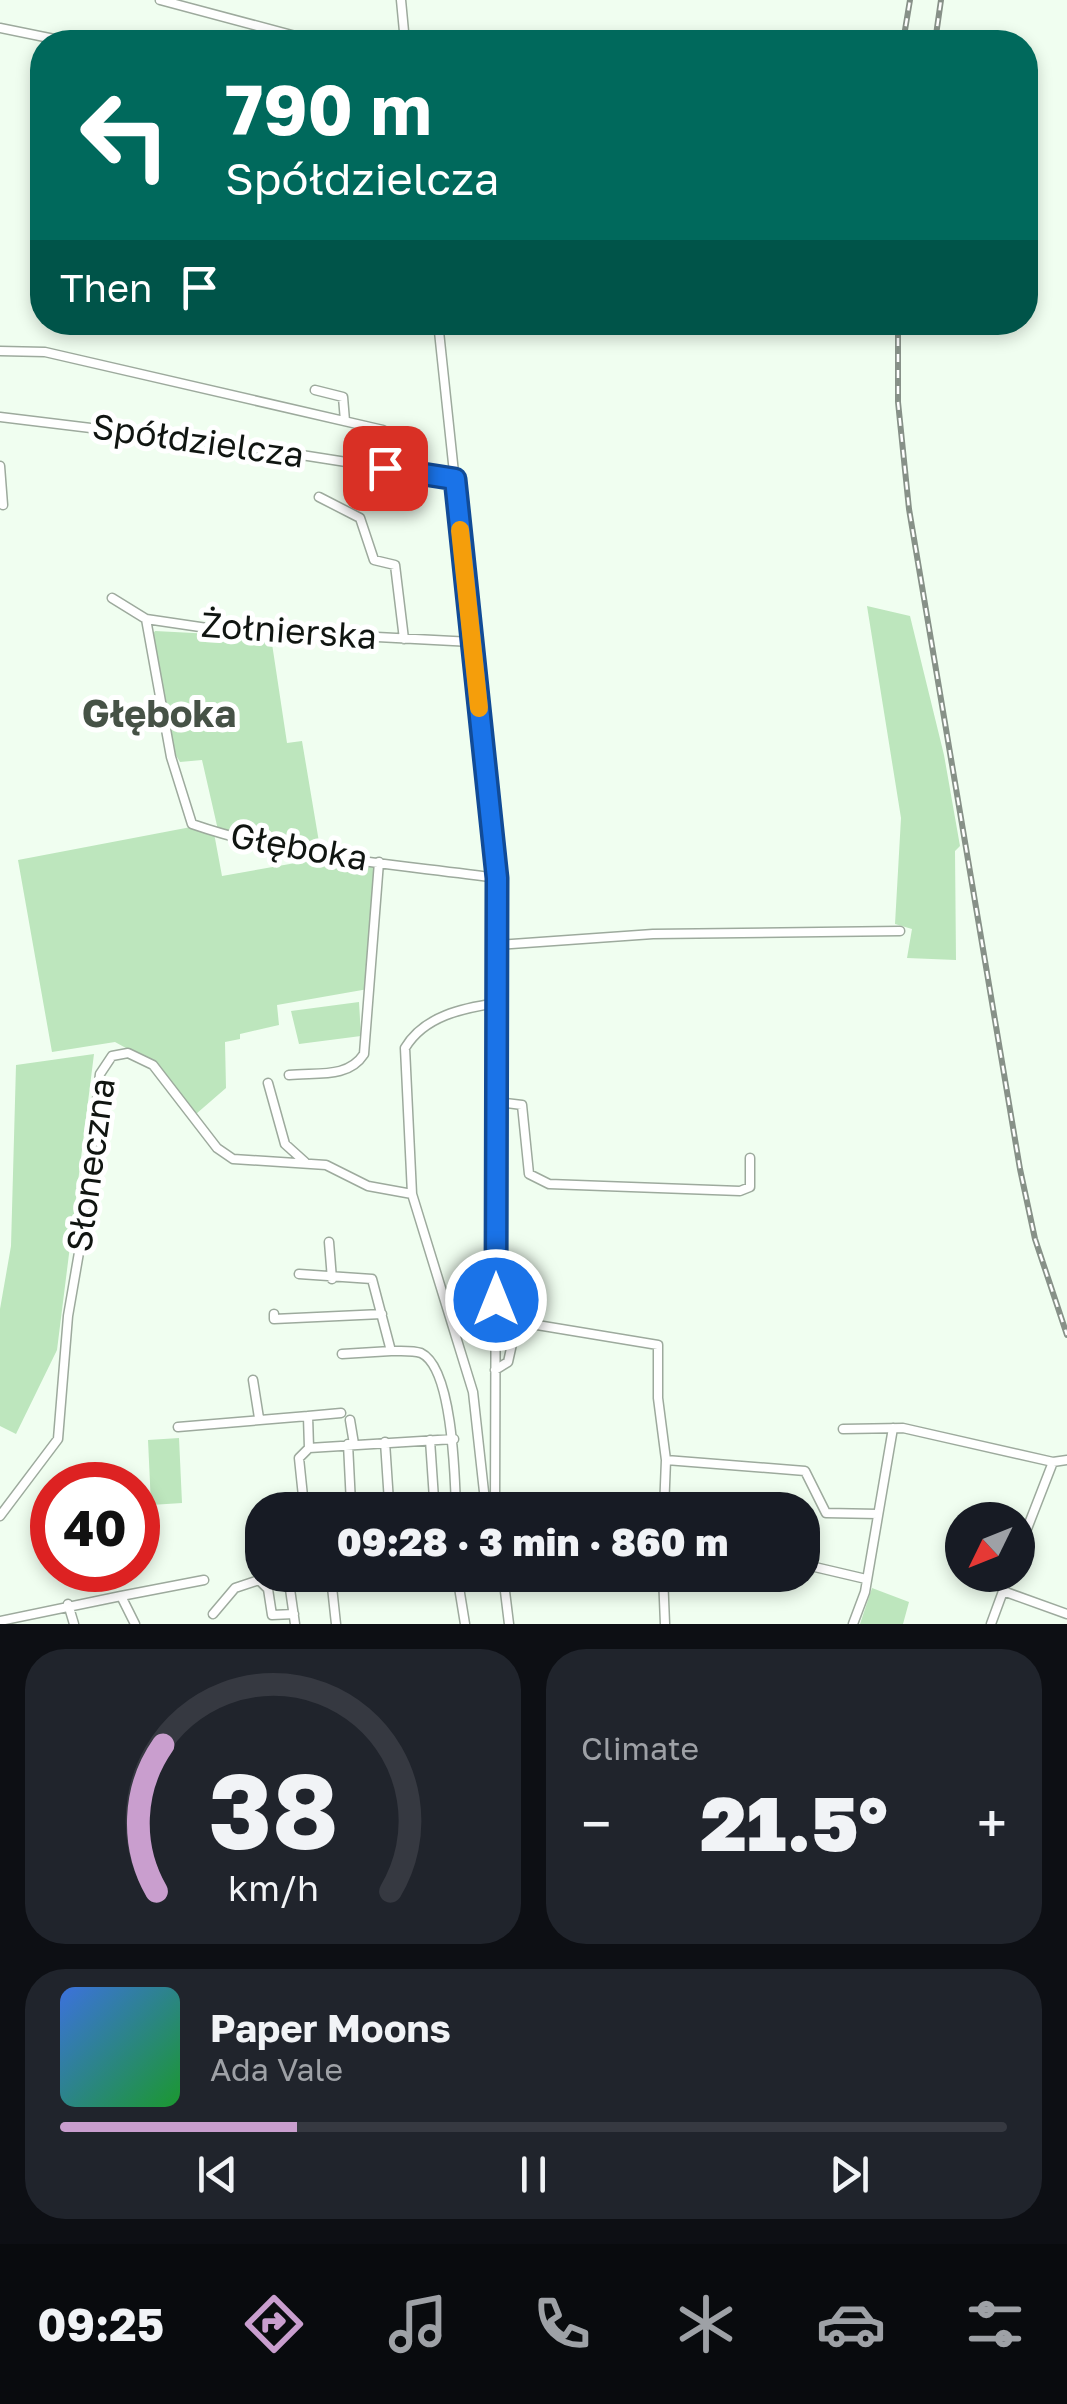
<!DOCTYPE html>
<html lang="en">
<head>
<meta charset="utf-8">
<style>
	:root { --surface:#171b24; --page:#20242c; --text:#f1f3f6; --muted:#9ea1a6; --line:#363941; --accent:#c99ece }
	body { margin:0; font-family:"Golos Text",sans-serif; background:var(--page); color:var(--text); height:100vh; display:flex; flex-direction:column; font-size:38px; white-space:nowrap }
	* { box-sizing:border-box; margin:0 }
	p { font-size:32px; color:var(--muted) }
	.icon { flex:none; width:55px; height:55px; fill:none; stroke:currentColor; stroke-width:2; stroke-linecap:round; stroke-linejoin:round }
	.map { position:relative; height:1624px; overflow:hidden }
	.side { display:flex; flex-direction:column; gap:25px; padding:25px; background:#0d0f14; flex:1 }
	.side>* { flex:none }
	.hud { position:absolute; left:30px; top:30px; width:1008px; height:305px; border-radius:40px; box-shadow:0 5px 15px #0003; background:#00695c; color:#fff; overflow:hidden }
	.needle { width:65px; rotate:227deg }
	.buttons { position:absolute; left:945px; top:1502px; display:grid; gap:20px }
	.buttons a { display:grid; place-items:center; width:90px; height:90px; border-radius:50%; background:var(--surface); box-shadow:0 5px 15px #0003; font-size:50px }
	.speed { position:absolute; left:30px; top:1462px; display:flex; gap:20px; font-size:50px; font-weight:700; text-align:center }
	.speed>* { display:grid; place-content:center; width:130px; height:130px; border-radius:50%; background:var(--surface); box-shadow:0 5px 15px #0003; line-height:1 }
	.speed .limit { border:15px solid #d22; background:#fff; color:#111 }
	.pin { position:absolute; display:grid; place-items:center; width:85px; height:85px; color:#fff; margin:-42px; border-radius:20px; box-shadow:0 5px 15px #0006 }
	.me { position:absolute; width:110px; margin:-55px; rotate:0deg; stroke-linejoin:round; filter:drop-shadow(0 0 8px #0008) }
	.turn { display:flex; align-items:center; gap:35px; height:210px; padding:0 30px; font-size:45px }
	.turn .icon { width:130px; height:130px; stroke-width:2.5 }
	.turn b { display:block; font-size:70px; line-height:85px }
	.then { display:flex; align-items:center; height:95px; padding:0 30px; background:#0003; gap:20px; font-size:38px }
	.big { font-size:75px; font-weight:800; line-height:1.1 }
	.side .card { flex:1; display:flex; flex-direction:column; justify-content:center; gap:15px; min-width:0; padding:0 35px; border-radius:40px; background:var(--page) }
	.side .dial { align-items:center; gap:0 }
	.dial svg { height:260px; overflow:visible; fill:none; stroke:var(--line); stroke-width:7; stroke-linecap:round; text-anchor:middle }
	.dial text { fill:var(--text); stroke:none }
	.song { display:flex; align-items:center; gap:30px }
	.cover { width:120px; height:120px; border-radius:15px; background:linear-gradient(135deg,hsl(220 70% 55%),hsl(130 70% 35%)) }
	.played { height:10px; border-radius:5px; background:linear-gradient(90deg,var(--accent) 25%,var(--line) 25%) }
	.keys { display:flex; justify-content:space-around; direction:ltr }
	.heat { display:flex; justify-content:space-between; align-items:center; font-size:55px; direction:ltr }
	.side .tiles { flex:1; display:grid; gap:25px; grid-template-columns:1fr 1fr }
	.card:last-child { grid-column:span 2 }
	.trip { position:absolute; left:245px; top:1492px; width:575px; height:100px; border-radius:40px; background:var(--surface); box-shadow:0 5px 15px #0003; font-weight:800; line-height:100px; text-align:center }
	.menu { display:flex; height:160px; justify-content:space-around; align-items:center; background:#090b0e; color:var(--muted) }
	.menu .icon { width:70px; height:70px }
	.menu .active { color:var(--accent) }
	.menu b { font-size:45px; color:var(--text) }
	.map>svg:first-child { display:block }
	.green { fill:#bde6bd }
	.lines { fill:none; stroke-linecap:round; stroke-linejoin:round }
	.minor-casing { stroke:#9daa9d; stroke-width:11 }
	.minor { stroke:#fff; stroke-width:8 }
	.rail-casing { stroke:#879188; stroke-width:6 }
	.rail { stroke:#fff; stroke-width:2.5; stroke-dasharray:8; stroke-linecap:butt }
	.route-casing { stroke:#114b97; stroke-width:25 }
	.route { stroke:#1a73e8; stroke-width:18 }
	.slow { stroke:#f59e0b; stroke-width:18 }
	.labels { text-anchor:middle; stroke-width:10; stroke-linejoin:round; paint-order:stroke }
	.street-label { font-size:35px; fill:#101511; stroke:#fff }
	.neighbourhood-label { font-size:38px; font-weight:bold; fill:#465246; stroke:#fff }
</style>
</head>
<body>
<div class="map">
<svg width="1067" height="1624" viewBox="0 0 1067 1624">
	<rect width="100%" height="100%" fill="#f0fef0"/>
	<path class="green" d="M867,606L910,616L944,755L960,846L955,851L956,960L907,958L912,929L895,924L901,818Z
		M155,631L271,637L287,743L302,741L320,848L218,830L202,760L180,762L174,752L151,637Z
		M191,827L214,833L222,876L324,858L375,866L368,989L277,1005L279,1025L240,1034V1039L225,1042L226,1088L196,1114L157,1065L115,1042L52,1052L18,860Z
		M359,1002L361,1036L299,1044L291,1011Z
		M94,1054L57,1350L16,1434L0,1426V1309L11,1246L16,1065Z
		M179,1438L182,1503L151,1505L148,1440Z
		M872,1588L909,1602L903,1624H860Z"/>
	<g class="lines">
		<g class="minor-casing">
			<path id="minor" d="M160,0L318,42
				M401,0L405,42
				M0,28L69,42
				M438,322L497,878L495,1510
				M0,351L45,352L383,430L385,468
				M315,390L343,397L345,421
				M0,417L263,449L455,479
				M0,466L3,505
				M319,497L360,518L374,560L395,565L404,639
				M112,598L146,619L207,628L472,642
				M146,619L171,757L192,824C290,858 396,864 497,878
				M497,945L653,934L900,931
				M289,1075C316,1072 348,1079 364,1054L379,862
				M268,1083L285,1144L305,1162
				M497,1102L522,1105L529,1174L549,1184L740,1191L750,1187V1158
				M412,1194L405,1048C424,1016 463,1008 497,1003
				M329,1242L332,1279
				M299,1274L372,1279L391,1351C400,1351 413,1350 421,1353C453,1368 455,1479 456,1510
				M274,1314V1319L382,1314
				M342,1354L391,1351
				M495,1370L508,1362L514,1335L531,1324L658,1345V1398L666,1460L664,1510
				M253,1380L259,1418
				M308,1416L341,1413
				M350,1420L354,1444
				M178,1427L308,1416L309,1448
				M843,1429L903,1428L1053,1462L1067,1460
				M454,1439L309,1448L299,1458L304,1506L456,1498
				M430,1440L434,1499
				M385,1442L389,1502
				M348,1444L351,1504
				M666,1460L805,1471L826,1513L878,1514
				M0,1516L58,1439L68,1316L81,1241L100,1074L112,1056L128,1053L153,1065L217,1148L233,1159L326,1165L368,1186L412,1194L473,1392L486,1510
				M1018,1552L1053,1462
				M802,1564L866,1579
				M288,1575L295,1624
				M457,1575L465,1624
				M503,1575L509,1624
				M663,1575L665,1624
				M332,1587L336,1624
				M1003,1591L1067,1614
				M121,1596L204,1580
				M68,1604L74,1624
				M213,1614L235,1588L259,1580L268,1589L272,1615L294,1614
				M0,1621L121,1596L135,1624
				M853,1624L865,1592L893,1428
				M991,1624L1009,1575"/>
		</g>
		<use href="#minor" class="minor"/>
		<g class="rail-casing">
			<path id="rail" d="M903,42L910,0
				M935,42L941,0
				M898,322V402L909,509L1020,1169L1035,1239L1067,1335"/>
		</g>
		<use href="#rail" class="rail"/>
	</g>
	<g class="lines">
		<g class="route-casing">
			<path id="route" d="M385,468L455,479L497,878L496,1300"/>
		</g>
		<use href="#route" class="route"/>
		<path class="slow" d="M460,530L479,708"/>
	</g>
	<g class="labels">
		<g class="street-label">
			<text transform="translate(198 441) rotate(8)" y="12">Spółdzielcza</text>
			<text transform="translate(289 631) rotate(4)" y="12">Żołnierska</text>
			<text transform="translate(299 847) rotate(10)" y="12">Głęboka</text>
			<text transform="translate(91 1165) rotate(-82)" y="12">Słoneczna</text>
		</g>
		<g class="neighbourhood-label">
			<text x="159" y="727">Głęboka</text>
		</g>
	</g>
</svg>
<div class="buttons">
<a><svg class="needle" viewBox="-14 -14 28 28"><path d="M0-13l5 13h-10z" fill="#e53935"/><path d="M0 13l5-13h-10z" fill="#9ea1a6"/></svg></a>
</div>
<div class="speed"><div class="limit">40</div></div>
<div class="pin" style="left:385px;top:468px;background:#d93025"><svg class="icon" aria-label="arrive" viewBox="0 0 24 24"><path d="M6 21V4h12l-3 4 3 4H6"/></svg></div>
<svg class="me" style="left:496px;top:1300px" viewBox="-20 -20 40 40"><circle r="17" fill="#1a73e8" stroke="#fff" stroke-width="3"/><path d="M0-11L8 9 0 5-8 9z" fill="#fff"/></svg>
<div class="trip">09:28 · 3 min · 860 m</div>
<div class="hud">
<div class="turn"><svg class="icon" aria-label="left" viewBox="0 0 24 24"><path d="M17 20v-9H6M10 6l-5 5 5 5"/></svg><div><b>790 m</b>Spółdzielcza</div></div>
<div class="then">Then<svg class="icon" aria-label="arrive" viewBox="0 0 24 24"><path d="M6 21V4h12l-3 4 3 4H6"/></svg></div>
</div>
</div>
<section class="side">
<div class="tiles">
<div class="card dial"><svg viewBox="0 0 100 80">
<path d="M14 69A42 42 0 1 1 86 69"/>
<path d="M14 69A42 42 0 0 1 16 24" stroke="#c99ece"/>
<text x="50" y="56" font-size="32" font-weight="700">38</text>
<text x="50" y="72" font-size="11">km/h</text>
</svg></div>
<div class="card"><p>Climate</p>
<div class="heat"><a>−</a><b class="big">21.5°</b><a>+</a></div>
</div>
<div class="card">
<div class="song"><i class="cover"></i><div><b>Paper Moons</b><p>Ada Vale</p></div></div>
<div class="played"></div>
<div class="keys"><svg class="icon" aria-label="previous" viewBox="0 0 24 24"><path d="M18 5L8 12l10 7zM5 5v14"/></svg><svg class="icon" aria-label="pause" viewBox="0 0 24 24"><path d="M8 5v14M16 5v14"/></svg><svg class="icon" aria-label="next" viewBox="0 0 24 24"><path d="M6 5l10 7-10 7zM19 5v14"/></svg></div>
</div>
</div>
</section>
<nav class="menu">
<b>09:25</b>
<svg class="icon active" aria-label="directions" viewBox="0 0 24 24"><path d="M12 3l9 9-9 9-9-9zM9 14v-3h6M13 9l2 2-2 2"/></svg>
<svg class="icon" aria-label="music" viewBox="0 0 24 24"><path d="M9 18V5l10-2v13"/><circle cx="6" cy="18" r="3"/><circle cx="16" cy="16" r="3"/></svg>
<svg class="icon" aria-label="phone" viewBox="0 0 24 24"><path d="M5 4h4l2 5-3 2q2 4 5 5l2-3 5 2v4C11 20 4 13 5 4z"/></svg>
<svg class="icon" aria-label="climate" viewBox="0 0 24 24"><path d="M12 3v18M4 7l16 10M4 17L20 7"/></svg>
<svg class="icon" aria-label="car" viewBox="0 0 24 24"><path d="M5 17H2v-5l4-1 3-4h7l3 4 3 1v5h-3M9 17h6M6 11h13"/><circle cx="7" cy="17" r="2"/><circle cx="17" cy="17" r="2"/></svg>
<svg class="icon" aria-label="filters" viewBox="0 0 24 24"><path d="M4 7h16M4 17h16"/><circle cx="9" cy="7" r="2"/><circle cx="15" cy="17" r="2"/></svg>
</nav>
</body>
</html>
